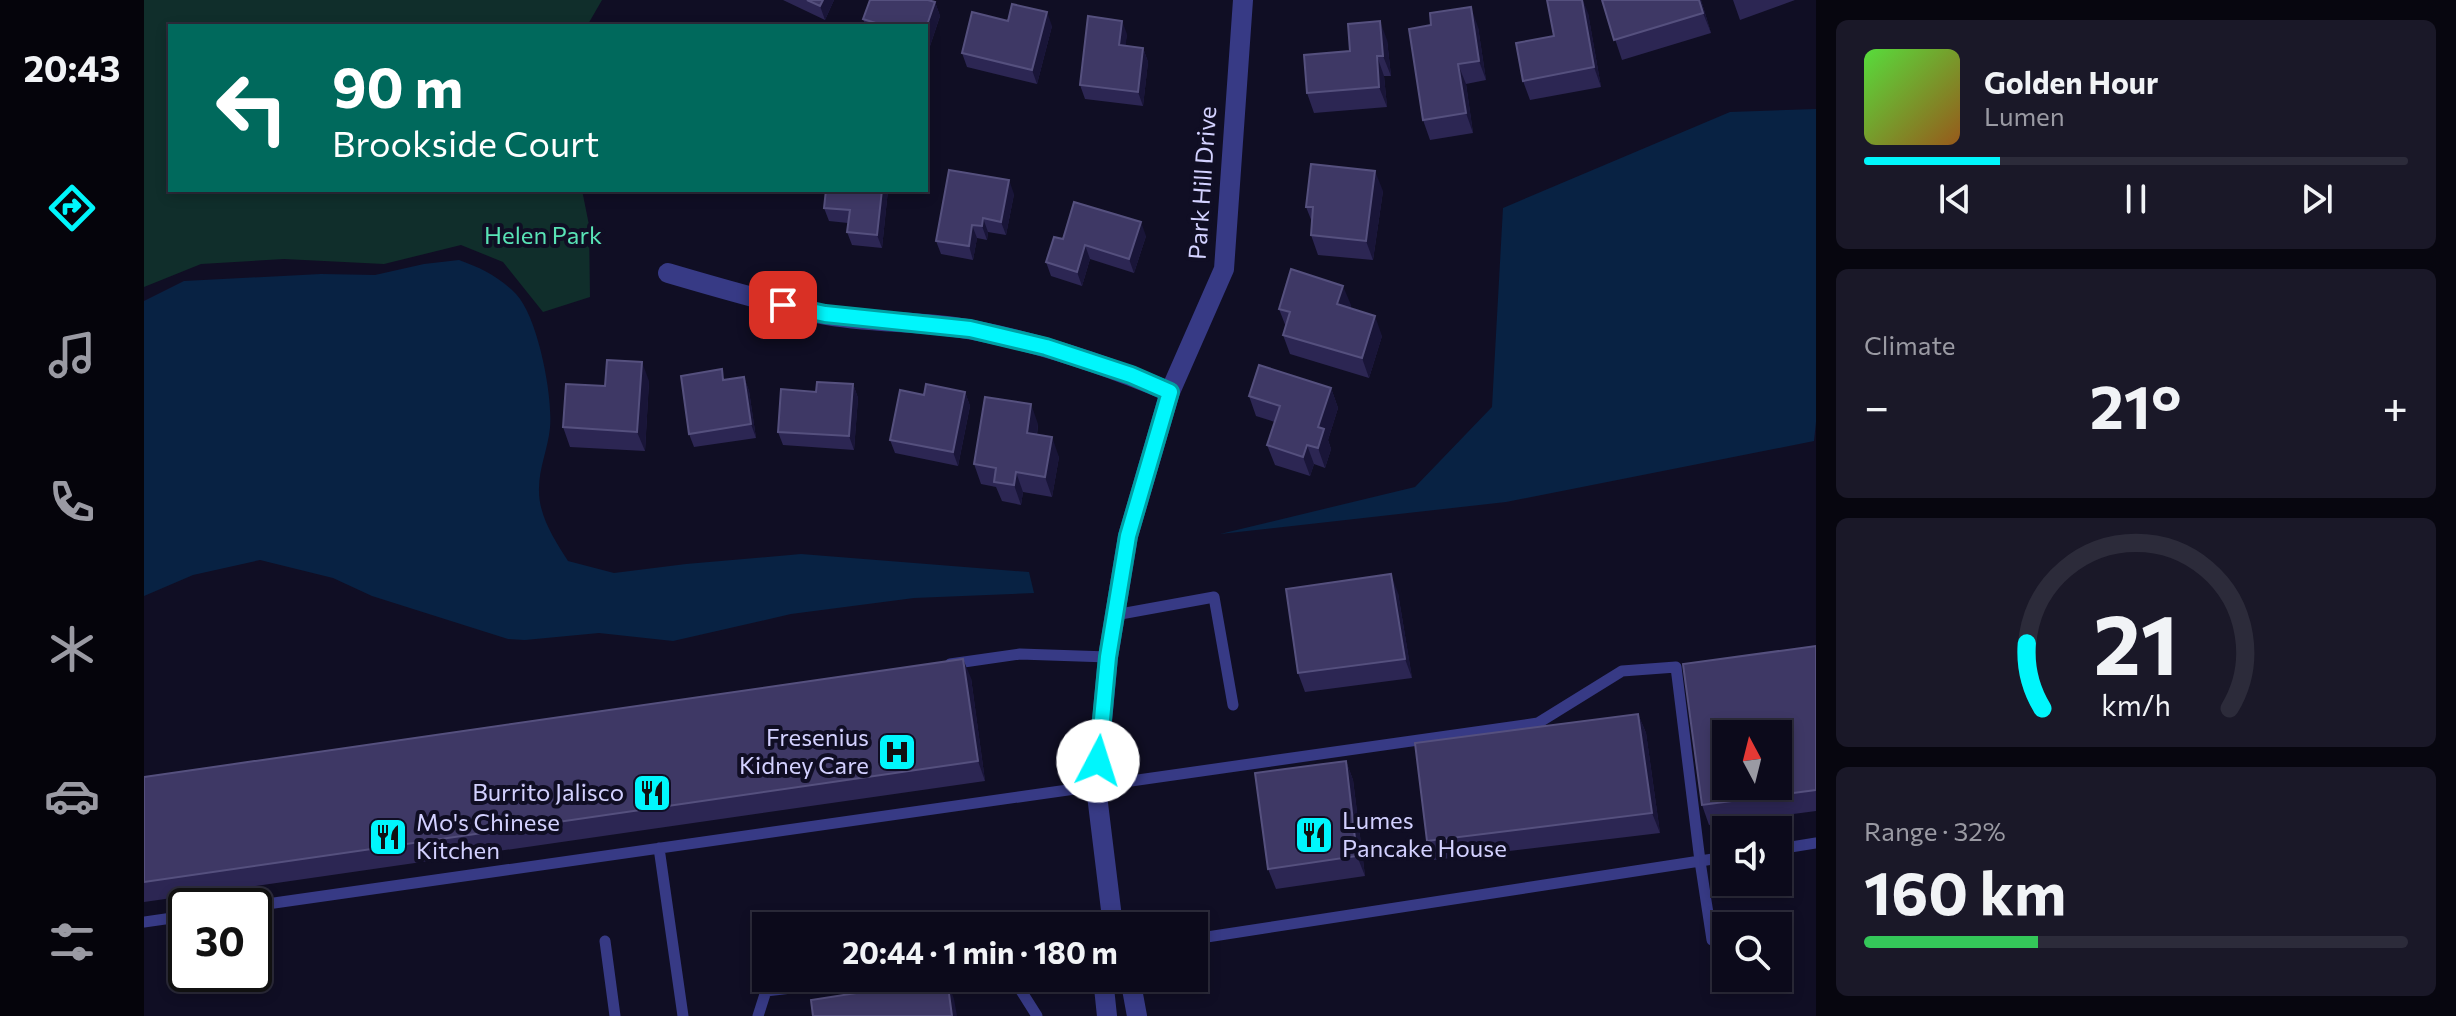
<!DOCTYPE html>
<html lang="en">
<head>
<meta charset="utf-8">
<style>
	:root { --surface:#0c0a1b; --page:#1a1828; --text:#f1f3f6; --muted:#9a9aa3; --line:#2c2b3a; --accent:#00f6fc }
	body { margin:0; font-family:Commissioner,sans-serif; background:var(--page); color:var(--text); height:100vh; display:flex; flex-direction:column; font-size:30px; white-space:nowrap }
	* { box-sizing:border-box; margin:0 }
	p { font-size:26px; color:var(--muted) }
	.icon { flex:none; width:44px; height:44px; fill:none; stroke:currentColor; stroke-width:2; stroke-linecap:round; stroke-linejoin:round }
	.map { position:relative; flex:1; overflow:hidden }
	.panel { display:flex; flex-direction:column; gap:20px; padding:20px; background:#07060f; width:640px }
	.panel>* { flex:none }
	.top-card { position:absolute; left:24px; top:24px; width:760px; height:168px; border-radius:0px; box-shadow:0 4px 12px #0003,0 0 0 2px var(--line); background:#00695c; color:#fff; overflow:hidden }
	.needle { width:52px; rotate:353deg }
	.tools { position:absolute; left:1568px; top:720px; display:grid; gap:16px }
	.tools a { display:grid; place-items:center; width:80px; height:80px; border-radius:0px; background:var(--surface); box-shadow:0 4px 12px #0003,0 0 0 2px var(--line); font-size:40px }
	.speed { position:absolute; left:24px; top:888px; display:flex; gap:16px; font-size:40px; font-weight:700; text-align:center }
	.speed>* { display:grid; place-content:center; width:104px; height:104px; border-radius:50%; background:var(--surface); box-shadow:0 4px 12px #0003,0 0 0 2px var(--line); line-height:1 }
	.speed .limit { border:4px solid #111; border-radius:12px; background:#fff; color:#111 }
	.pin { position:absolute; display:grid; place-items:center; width:68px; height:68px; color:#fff; margin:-34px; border-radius:16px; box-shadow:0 4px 12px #0006 }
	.me { position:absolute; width:88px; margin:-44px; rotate:5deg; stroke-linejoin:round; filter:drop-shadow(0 0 6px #0008) }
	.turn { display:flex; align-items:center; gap:28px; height:168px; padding:0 32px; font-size:36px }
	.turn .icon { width:104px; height:104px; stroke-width:2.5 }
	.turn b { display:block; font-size:56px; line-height:68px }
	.big { font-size:60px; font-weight:700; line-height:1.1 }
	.panel .widget { flex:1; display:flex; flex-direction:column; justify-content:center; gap:12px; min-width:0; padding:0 28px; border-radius:12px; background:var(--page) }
	.panel .dial { align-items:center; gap:0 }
	.dial svg { height:208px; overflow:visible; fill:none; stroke:var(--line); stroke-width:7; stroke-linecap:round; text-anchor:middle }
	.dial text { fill:var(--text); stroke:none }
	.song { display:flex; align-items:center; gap:24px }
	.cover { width:96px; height:96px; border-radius:12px; background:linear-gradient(135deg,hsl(110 70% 55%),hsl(30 70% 35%)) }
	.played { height:8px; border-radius:4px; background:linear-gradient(90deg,var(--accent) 25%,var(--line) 25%) }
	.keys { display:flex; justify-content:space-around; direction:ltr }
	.heat { display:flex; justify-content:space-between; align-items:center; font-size:44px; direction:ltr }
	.charge { height:12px; border-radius:6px; background:linear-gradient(90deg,#34c759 32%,var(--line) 0) }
	.trip { position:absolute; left:608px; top:912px; width:456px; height:80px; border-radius:0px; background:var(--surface); box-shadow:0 4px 12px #0003,0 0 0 2px var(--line); font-weight:700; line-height:80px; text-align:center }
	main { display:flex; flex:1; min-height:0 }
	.tabs { display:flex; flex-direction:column; width:144px; justify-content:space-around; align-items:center; background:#05040b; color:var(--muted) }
	.tabs .icon { width:56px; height:56px }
	.tabs .selected { color:var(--accent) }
	.tabs b { font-size:36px; color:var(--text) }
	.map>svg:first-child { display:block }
	.green { fill:#102e2b }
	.water { fill:#082243 }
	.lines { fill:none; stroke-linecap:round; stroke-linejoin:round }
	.service { stroke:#373a85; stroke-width:11 }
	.minor { stroke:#373a85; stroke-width:20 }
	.wall { fill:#2c2653 }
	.shaded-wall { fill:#191538 }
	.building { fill:#3e3865; stroke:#55507e; stroke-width:2; fill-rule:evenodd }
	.route-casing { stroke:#00a0a4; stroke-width:20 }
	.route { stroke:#00f6fc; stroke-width:14 }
	.labels { text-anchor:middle; stroke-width:8; stroke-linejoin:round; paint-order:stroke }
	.street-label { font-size:24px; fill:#d3d1ff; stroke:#100e24 }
	.park-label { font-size:24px; fill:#59e3b6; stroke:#100e24 }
	.poi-label { font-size:24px; fill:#d3d1ff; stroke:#100e24; text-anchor:end }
</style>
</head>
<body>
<main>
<nav class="tabs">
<b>20:43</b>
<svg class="icon selected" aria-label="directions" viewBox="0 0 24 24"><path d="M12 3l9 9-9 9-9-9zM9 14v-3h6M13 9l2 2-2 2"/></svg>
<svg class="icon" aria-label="music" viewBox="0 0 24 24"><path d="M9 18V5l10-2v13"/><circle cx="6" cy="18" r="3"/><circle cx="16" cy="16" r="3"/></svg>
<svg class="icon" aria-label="phone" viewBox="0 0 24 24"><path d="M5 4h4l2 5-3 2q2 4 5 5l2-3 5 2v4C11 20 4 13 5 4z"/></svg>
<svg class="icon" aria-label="climate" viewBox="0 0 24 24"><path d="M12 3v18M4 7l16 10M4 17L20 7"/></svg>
<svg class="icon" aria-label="car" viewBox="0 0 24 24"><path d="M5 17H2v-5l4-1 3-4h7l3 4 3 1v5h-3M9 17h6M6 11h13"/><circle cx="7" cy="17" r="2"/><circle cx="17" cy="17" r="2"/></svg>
<svg class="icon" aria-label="filters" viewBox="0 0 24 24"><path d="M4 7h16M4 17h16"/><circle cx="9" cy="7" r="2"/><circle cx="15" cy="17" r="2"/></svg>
</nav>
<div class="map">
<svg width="1672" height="1016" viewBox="0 0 1672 1016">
	<rect width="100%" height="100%" fill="#100e24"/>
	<path class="green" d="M0,0H458L443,26H26V190H438L445,225L446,297L399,312L359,262L317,245L240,264L140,259L57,264L0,287Z"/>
	<path class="water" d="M1672,109V422L1670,441L1362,502L1076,534L1271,487L1348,407L1359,208L1586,112Z
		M315,260C337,268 354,276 372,294C394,317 409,396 406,428C404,448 395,468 395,488C394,515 410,539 424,561L470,573L542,564L657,554L885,572L890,593L770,598L647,614L529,641L455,633L381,640L364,639L228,596L189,578L116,560L49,575L0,596V301L40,281L177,274L231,275L280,264Z"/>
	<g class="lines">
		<path class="service" d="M971,615L1070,597L1089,705
			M806,664L876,654L964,657
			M515,848L539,1016
			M1634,849L1672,843
			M109,906L1394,723L1478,671L1532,667L1556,861L1568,940
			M0,922L42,916
			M1050,939L1582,857
			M461,941L471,1016
			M869,978L893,1016
			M614,1016L622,991L732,978"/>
		<path class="minor" d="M524,273C575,288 626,303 677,314C727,324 779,320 829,330C897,343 962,365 1026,392
			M969,926L952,787L964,657L984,536L1026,392L1080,269L1099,0
			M959,978L963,1016
			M986,978L993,1016"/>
	</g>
	<path class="wall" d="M639,0H690L681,20Z
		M1458,0H1557L1567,33L1478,60Z
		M1589,0H1651L1596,20Z
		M791,2L796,16L784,52H782V26H722L719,19Z
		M1444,13L1457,87L1386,100L1379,81L1410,36Z
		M864,21L908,26L893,84L823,67L818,53Z
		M1334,27L1342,80L1322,84L1329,133L1286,140L1279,120Z
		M983,34L981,46L999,48L1004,62L999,106L941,99L936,85Z
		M1243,40L1247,76H1240L1243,107L1170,113L1163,93L1206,51Z
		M682,190H744L738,248L708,245L703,232L704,223L685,221L680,208Z
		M1239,191L1229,260L1174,255L1167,235L1168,222L1162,207Z
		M870,194L862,235L844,232L843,240L833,238L829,260L797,254L792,241Z
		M1002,236L990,273L946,259L938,286L907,276L902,262L919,239Z
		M1207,305L1206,308L1238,336L1225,378L1146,354L1139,335L1142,327L1135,309Z
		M600,377L605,391L612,438L550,447L545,434L582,380Z
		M505,381L501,451L426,447L419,427L461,386Z
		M709,384L714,398L710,450L639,445L634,432L672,392Z
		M1187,388L1194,408L1184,440L1187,449L1181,468L1170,464L1166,476L1131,465L1123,445L1131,422L1112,416L1105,396Z
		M821,392L826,406L814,466L751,453L746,440L780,395Z
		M894,424L893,435L915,457L908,497L879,492L877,505L858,501L852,487L837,484L830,464Z
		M1254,593L1268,678L1161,692L1154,673Z
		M1672,646V811L1565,825L1558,805Z
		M827,678L841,781L0,902V777Z
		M1494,714L1502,733L1516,833L1290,860L1283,841Z
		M1202,761L1209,780L1221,876L1132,889L1124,869Z"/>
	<path class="shaded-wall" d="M679,0H690L681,20L676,6Z
		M1438,0H1439L1444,13L1457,87L1450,67Z
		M1555,0H1557L1567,33L1559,13Z
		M791,2L796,16L784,52L782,48V28Z
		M1327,7L1334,27L1342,80L1335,61Z
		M903,12L908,26L893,84L888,70Z
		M978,21L983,34L980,59L975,45Z
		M1236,21L1243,40L1247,76L1239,56Z
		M999,48L1004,62L999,106L994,92Z
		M1233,56L1240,76L1243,107L1235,87Z
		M1314,64L1322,84L1329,133L1322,113Z
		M1231,171L1239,191L1229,260L1222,241Z
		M865,180L870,194L862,235L857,222Z
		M738,190H744L738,248L733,235Z
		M839,218L844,232L843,240L838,226Z
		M997,222L1002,236L990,273L985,259Z
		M828,225L833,238L829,260L825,246Z
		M941,245L946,259L938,286L933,272Z
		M1199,286L1207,305L1201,324L1193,304Z
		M1231,316L1238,336L1225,378L1218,358Z
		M498,362L505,381L501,451L493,432Z
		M600,377L605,391L612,438L607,424Z
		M709,384L714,398L710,450L705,436Z
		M1187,388L1194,408L1184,440L1187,449L1181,468L1174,448V427Z
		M821,392L826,406L814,466L809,452Z
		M887,404L894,424L890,453L883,433Z
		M908,437L915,457L908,497L901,477Z
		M1163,445L1170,464L1166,476L1159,457Z
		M872,472L879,492L877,505L870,485Z
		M1247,574L1254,593L1268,678L1261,659Z
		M819,659L827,678L841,781L834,761Z
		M1494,714L1502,733L1516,833L1508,813Z
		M1202,761L1209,780L1221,876L1213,856Z
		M803,979L810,999L813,1016H808Z"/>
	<path class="building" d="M663,0H679L676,6Z
		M726,0H784L791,2L782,28V26H741L719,19Z
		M1403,0H1438L1450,67L1379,81L1372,43L1410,36Z
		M1458,0H1555L1559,13L1470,40Z
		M868,4L903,12L888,70L818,53L828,12L864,21Z
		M1327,7L1335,61L1314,64L1322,113L1279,120L1265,29L1287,25L1286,13Z
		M944,16L978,21L975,45L999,48L994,92L936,85Z
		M1236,21L1239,56H1233L1235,87L1163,93L1160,55L1206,51L1204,24Z
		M1167,164L1231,171L1222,241L1167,235L1169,207H1162Z
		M805,170L865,180L857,222L839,218L838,226L828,225L825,246L792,241Z
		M682,190H738L733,235L703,232L706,210L680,208Z
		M930,202L997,222L985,259L941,245L933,272L902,262L910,237L919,239Z
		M1147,269L1199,286L1193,304L1231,316L1218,358L1139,335L1146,312L1135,309Z
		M463,360L498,362L493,432L419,427L422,384L461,386Z
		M1115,365L1187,388L1174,427L1180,429L1174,448L1163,445L1159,457L1123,445L1136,406L1105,396Z
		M578,369L579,380L600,377L607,424L545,434L537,376Z
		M673,382L709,384L705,436L634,432L637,389L672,392Z
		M782,384L821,392L809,452L746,440L756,390L780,395Z
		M841,397L887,404L883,433L908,437L901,477L872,472L870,485L850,482L852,468L830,464Z
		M1247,574L1261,659L1154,673L1142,589Z
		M1672,646V790L1558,805L1539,664ZM1582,734H1634V786H1582Z
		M819,659L834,761L0,882V777Z
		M1494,714L1508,813L1283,841L1271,743Z
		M1202,761L1213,856L1124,869L1111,773Z
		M803,979L808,1016H669L667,1000Z"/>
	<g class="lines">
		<g class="route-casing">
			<path id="route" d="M639,305L681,314L826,329L902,347L987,375L1026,392L984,536L964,657L954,761"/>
		</g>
		<use href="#route" class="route"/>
	</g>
	<defs>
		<g id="hospital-square" transform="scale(2)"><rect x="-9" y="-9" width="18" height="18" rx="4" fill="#00f6fc" stroke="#100e24"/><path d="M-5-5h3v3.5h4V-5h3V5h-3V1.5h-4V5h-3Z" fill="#111"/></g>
		<g id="restaurant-square" transform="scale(2)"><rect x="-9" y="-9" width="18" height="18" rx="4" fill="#00f6fc" stroke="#100e24"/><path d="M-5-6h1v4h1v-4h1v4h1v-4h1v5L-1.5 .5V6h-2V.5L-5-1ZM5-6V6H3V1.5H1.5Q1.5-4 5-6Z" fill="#111"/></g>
	</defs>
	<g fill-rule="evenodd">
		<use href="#hospital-square" x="753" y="752"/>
		<use href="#restaurant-square" x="508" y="793"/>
		<use href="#restaurant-square" x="1170" y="835"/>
		<use href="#restaurant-square" x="244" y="837"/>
	</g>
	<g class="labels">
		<g class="street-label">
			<text transform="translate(1059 183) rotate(-86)" y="8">Park Hill Drive</text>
		</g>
		<g class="park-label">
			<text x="399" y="244">Helen Park</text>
		</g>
		<g class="poi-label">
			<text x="725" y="746">Fresenius<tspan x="725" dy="28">Kidney Care</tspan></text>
			<text x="480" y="801">Burrito Jalisco</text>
			<text x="1198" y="829" text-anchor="start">Lumes<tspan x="1198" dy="28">Pancake House</tspan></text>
			<text x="272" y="831" text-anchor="start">Mo's Chinese<tspan x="272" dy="28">Kitchen</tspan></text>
		</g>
	</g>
</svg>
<div class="tools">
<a><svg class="needle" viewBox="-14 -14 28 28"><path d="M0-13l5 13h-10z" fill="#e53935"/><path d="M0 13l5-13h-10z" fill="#9a9aa3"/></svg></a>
<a><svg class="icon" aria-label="sound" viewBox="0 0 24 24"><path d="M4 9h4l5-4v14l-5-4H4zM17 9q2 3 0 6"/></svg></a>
<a><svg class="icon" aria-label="search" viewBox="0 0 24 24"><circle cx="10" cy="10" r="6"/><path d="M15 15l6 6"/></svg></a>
</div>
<div class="speed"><div class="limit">30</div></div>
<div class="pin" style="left:639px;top:305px;background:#d93025"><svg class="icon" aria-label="arrive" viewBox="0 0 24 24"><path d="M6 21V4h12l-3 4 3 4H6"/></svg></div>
<svg class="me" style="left:954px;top:761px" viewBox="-20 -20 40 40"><circle r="19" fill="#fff"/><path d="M0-13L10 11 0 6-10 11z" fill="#00f6fc"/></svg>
<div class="trip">20:44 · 1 min · 180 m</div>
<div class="top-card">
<div class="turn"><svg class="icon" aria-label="left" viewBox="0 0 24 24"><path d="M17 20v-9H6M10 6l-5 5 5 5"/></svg><div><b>90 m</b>Brookside Court</div></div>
</div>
</div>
<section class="panel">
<div class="widget">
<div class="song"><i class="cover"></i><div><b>Golden Hour</b><p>Lumen</p></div></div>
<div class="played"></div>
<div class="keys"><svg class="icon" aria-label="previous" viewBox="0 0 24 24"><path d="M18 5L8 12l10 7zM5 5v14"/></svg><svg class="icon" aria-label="pause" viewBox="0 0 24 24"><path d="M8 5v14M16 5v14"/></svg><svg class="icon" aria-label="next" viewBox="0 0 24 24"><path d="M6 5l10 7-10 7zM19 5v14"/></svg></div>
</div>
<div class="widget"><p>Climate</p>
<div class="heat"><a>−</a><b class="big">21°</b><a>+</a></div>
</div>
<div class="widget dial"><svg viewBox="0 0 100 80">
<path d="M14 69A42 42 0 1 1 86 69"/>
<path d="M14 69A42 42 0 0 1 8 44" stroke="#00f6fc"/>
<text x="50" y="56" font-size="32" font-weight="700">21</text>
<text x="50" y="72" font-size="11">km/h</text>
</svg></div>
<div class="widget"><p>Range · 32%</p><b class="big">160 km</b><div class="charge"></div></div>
</section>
</main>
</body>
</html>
